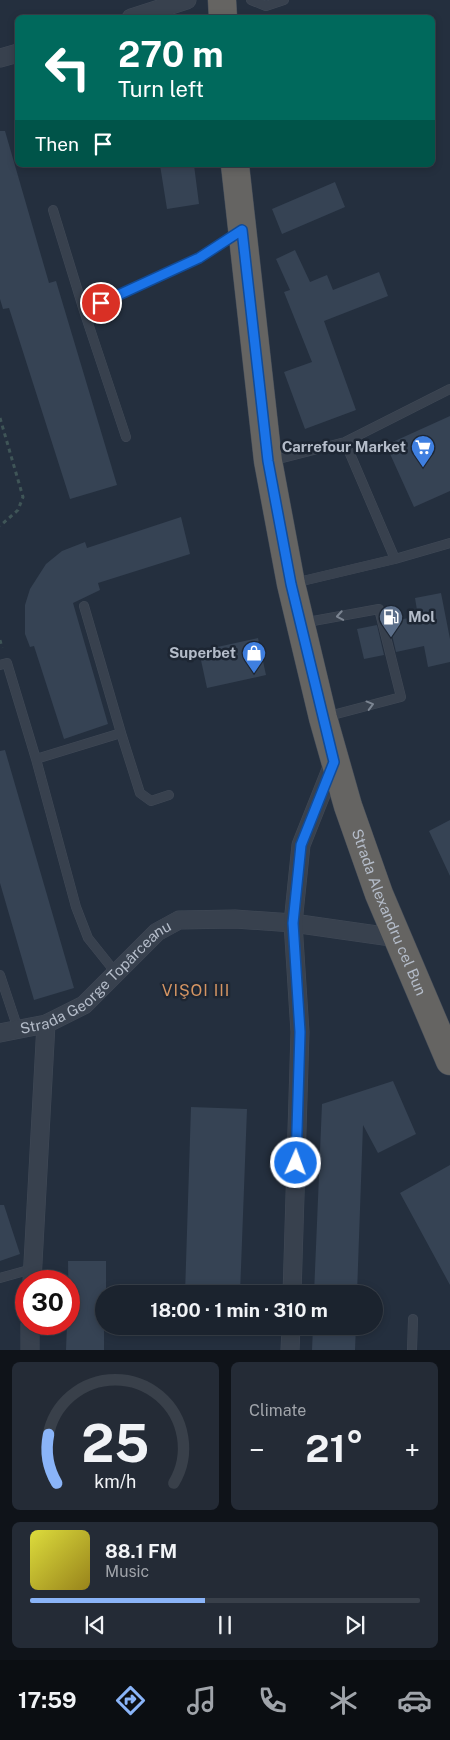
<!DOCTYPE html>
<html lang="en">
<head>
<meta charset="utf-8">
<style>
	:root { --surface:#1b232e; --page:#242b36; --text:#f1f3f6; --muted:#a0a4aa; --line:#39404a; --accent:#8ab4f8 }
	body { margin:0; font-family:"Public Sans",sans-serif; background:var(--page); color:var(--text); height:100vh; display:flex; flex-direction:column; font-size:19px; white-space:nowrap }
	* { box-sizing:border-box; margin:0 }
	p { font-size:16px; color:var(--muted) }
	.icon { flex:none; width:28px; height:28px; fill:none; stroke:currentColor; stroke-width:2; stroke-linecap:round; stroke-linejoin:round }
	.map { position:relative; height:1350px; overflow:hidden }
	.side { display:flex; flex-direction:column; gap:12px; padding:12px; background:#0f1319; flex:1 }
	.side>* { flex:none }
	.top-card { position:absolute; left:15px; top:15px; width:420px; height:152px; border-radius:8px; box-shadow:0 2px 8px #0003,0 0 0 1px var(--line); background:#00695c; color:#fff; overflow:hidden }
	.speed { position:absolute; left:15px; top:1270px; display:flex; gap:10px; font-size:25px; font-weight:700; text-align:center }
	.speed>* { display:grid; place-content:center; width:65px; height:65px; border-radius:50%; background:var(--surface); box-shadow:0 2px 8px #0003,0 0 0 1px var(--line); line-height:1 }
	.speed .limit { border:8px solid #d22; background:#fff; color:#111 }
	.pin { position:absolute; display:grid; place-items:center; width:42px; height:42px; color:#fff; margin:-21px; border:2px solid #fff; border-radius:50%; box-shadow:0 1px 5px #0007 }
	.me { position:absolute; width:55px; margin:-28px; rotate:2deg; stroke-linejoin:round; filter:drop-shadow(0 0 4px #0008) }
	.turn { display:flex; align-items:center; gap:18px; height:105px; padding:0 20px; font-size:22px }
	.turn .icon { width:65px; height:65px; stroke-width:2.5 }
	.turn b { display:block; font-size:35px; line-height:42px }
	.then { display:flex; align-items:center; height:48px; padding:0 20px; background:#0003; gap:10px; font-size:19px }
	.big { font-size:38px; font-weight:700; line-height:1.1 }
	.side .card { flex:1; display:flex; flex-direction:column; justify-content:center; gap:8px; min-width:0; padding:0 18px; border-radius:8px; background:var(--page) }
	.side .dial { align-items:center; gap:0 }
	.dial svg { height:130px; overflow:visible; fill:none; stroke:var(--line); stroke-width:7; stroke-linecap:round; text-anchor:middle }
	.dial text { fill:var(--text); stroke:none }
	.song { display:flex; align-items:center; gap:15px }
	.cover { width:60px; height:60px; border-radius:8px; background:linear-gradient(135deg,hsl(60 70% 55%),hsl(50 70% 35%)) }
	.played { height:5px; border-radius:2px; background:linear-gradient(90deg,var(--accent) 45%,var(--line) 45%) }
	.keys { display:flex; justify-content:space-around; direction:ltr }
	.heat { display:flex; justify-content:space-between; align-items:center; font-size:28px; direction:ltr }
	.side .tiles { flex:1; display:grid; gap:12px; grid-template-columns:1fr 1fr }
	.card:last-child { grid-column:span 2 }
	.trip { position:absolute; left:95px; top:1285px; width:288px; height:50px; border-radius:25px; background:var(--surface); box-shadow:0 2px 8px #0003,0 0 0 1px var(--line); font-weight:700; line-height:50px; text-align:center }
	.tabs { display:flex; height:80px; justify-content:space-around; align-items:center; background:#0b0e12; color:var(--muted) }
	.tabs .icon { width:35px; height:35px }
	.tabs .current { color:var(--accent) }
	.tabs b { font-size:22px; color:var(--text) }
	.map>svg:first-child { display:block }
	.building { fill:#364354 }
	.lines { fill:none; stroke-linecap:round; stroke-linejoin:round }
	.service-casing { stroke:#414a57; stroke-width:10 }
	.minor-casing { stroke:#414a57; stroke-width:19 }
	.trunk-casing { stroke:#434c59; stroke-width:29 }
	.path { stroke:#3f5557; stroke-width:3; stroke-dasharray:4 4; stroke-linecap:butt }
	.service { stroke:#38414e; stroke-width:9 }
	.minor { stroke:#38414e; stroke-width:18 }
	.trunk { stroke:#656462; stroke-width:28 }
	.oneway { stroke:#7c8592 }
	.route-casing { stroke:#114b97; stroke-width:12 }
	.route { stroke:#1a73e8; stroke-width:9 }
	.labels { text-anchor:middle; stroke-width:5; stroke-linejoin:round; paint-order:stroke }
	.poi-label { font-size:15px; font-weight:bold; fill:#b4bcc9; stroke:#1d2633; text-anchor:end }
	.street-label { font-size:15px; fill:#b4bcc9; stroke:#1d2633 }
	.neighbourhood-label { font-size:16px; letter-spacing:1px; fill:#d59563; stroke:#1d2633 }
</style>
</head>
<body>
<div class="map">
<svg width="450" height="1350" viewBox="0 0 450 1350">
	<rect width="100%" height="100%" fill="#242f3e"/>
	<path class="building" d="M0,131H5L49,283L56,281L117,485L70,499L9,308L3,309L0,299Z
		M160,165H194L199,204L167,209Z
		M335,182L345,207L282,234L272,209Z
		M295,250L310,282L327,275L333,290L379,272L388,296L324,321L356,410L305,429L284,372L312,362L284,292L290,290L276,259Z
		M450,416V491L414,507L386,445Z
		M181,517L190,554L98,583L100,590L73,603L108,724L64,739L34,646L30,647L25,634V605L30,589L46,564L62,551L85,542L87,548Z
		M441,593L450,639V662L428,667L424,646L396,652L389,622L418,616L415,598Z
		M377,625L384,655L364,659L357,629Z
		M258,638L266,675L207,688L199,651Z
		M5,750L74,988L34,1000L0,883V751Z
		M450,820V876L429,831Z
		M393,1081L416,1134L378,1153L363,1125L357,1294H314L322,1104Z
		M191,1107L247,1109L240,1294H185Z
		M450,1165V1285L400,1193Z
		M0,1205H4L20,1254L0,1261Z
		M68,1261H106V1294H104V1350H66L67,1324H69Z
		M313,1326H356L355,1350H312Z"/>
	<g class="lines">
		<g class="service-casing">
			<path id="service" d="M251,0L266,6L284,0
				M53,210L84,311L126,437
				M84,311L199,258L239,232
				M345,442L395,559
				M271,461L345,442L450,389
				M294,583L395,559L450,543
				M302,623L379,609L401,697L325,717
				M0,665L7,663L36,759L121,733L84,606
				M121,733L140,793L151,801L169,795
				M36,759L76,907L88,938L116,973
				M0,975L18,1029
				M0,1278L32,1269
				M412,1350L413,1319"/>
		</g>
		<g class="minor-casing">
			<g id="minor">
				<path d="M131,18L187,0"/>
				<path d="M0,58L18,53"/>
				<path id="s1" d="M0,1033L46,1024L84,1005L157,932L179,920L235,919L293,923L398,938"/>
				<path d="M32,1281L46,1024"/>
				<path d="M292,1294L300,1032L293,923L301,845L334,762"/>
				<path d="M30,1350V1324"/>
				<path d="M290,1350L291,1326"/>
			</g>
		</g>
		<g class="trunk-casing">
			<g id="trunk">
				<path d="M222,0L223,18"/>
				<path id="s2" d="M235,165L268,461L291,584L323,718L348,806L379,894L450,1061"/>
			</g>
		</g>
		<path class="path" d="M0,418L23,497L18,510L0,526
			M0,640L2,648"/>
		<use href="#service" class="service"/>
		<use href="#minor" class="minor"/>
		<use href="#trunk" class="trunk"/>
	</g>
	<defs><path id="oneway-chevron" d="M-2-3.5L2.5 0L-2 3.5" fill="none" stroke-width="1.6" stroke-linecap="round" stroke-linejoin="round" transform="scale(1.25)"/></defs>
	<g class="oneway">
		<use href="#oneway-chevron" transform="translate(340 616) rotate(170)"/>
		<use href="#oneway-chevron" transform="translate(370 705) rotate(-15)"/>
	</g>
	<g class="lines">
		<g class="route-casing">
			<path id="route" d="M101,303L199,258L242,230L268,461L291,584L334,762L301,845L293,923L300,1032L296,1163"/>
		</g>
		<use href="#route" class="route"/>
	</g>
	<defs>
		<g id="supermarket-pin" transform="scale(1.25)"><path d="M0 17L-7.5 6A9.5 9.5 0 1 1 7.5 6Z" fill="#3f7fe0" stroke="#1d2633"/><path d="M-6-5.5h2.5l.6 2H6L4.5 2H-2.5L-4.4-4H-6ZM-1.5 3.2a1.3 1.3 0 1 0 .1 0ZM3 3.2a1.3 1.3 0 1 0 .1 0Z" fill="#fff"/></g>
		<g id="fuel-pin" transform="scale(1.25)"><path d="M0 17L-7.5 6A9.5 9.5 0 1 1 7.5 6Z" fill="#5c6f8a" stroke="#1d2633"/><path d="M-5.5-6h7V0h2V4h1.3V-2.5L3-4.5l.8-.8L6-3V5H2.5V1h-1V6h-7ZM-4.2-4.7v3.2H.2V-4.7Z" fill="#fff"/></g>
		<g id="shop-pin" transform="scale(1.25)"><path d="M0 17L-7.5 6A9.5 9.5 0 1 1 7.5 6Z" fill="#3f7fe0" stroke="#1d2633"/><path d="M-5-2.5h2.3a2.7 3.5 0 0 1 5.4 0H5L5.5 6h-11ZM-1.5-2.5h3a1.5 2.3 0 0 0-3 0Z" fill="#fff"/></g>
	</defs>
	<g fill-rule="evenodd">
		<use href="#supermarket-pin" x="423" y="447"/>
		<use href="#fuel-pin" x="391" y="617"/>
		<use href="#shop-pin" x="254" y="653"/>
	</g>
	<g class="labels">
		<g class="poi-label">
			<text x="406" y="452">Carrefour Market</text>
			<text x="408" y="622" text-anchor="start">Mol</text>
			<text x="236" y="658">Superbet</text>
		</g>
		<g class="street-label">
			<text dy="5" stroke="none"><textPath href="#s2" startOffset="766">Strada Alexandru cel Bun</textPath></text>
			<text dy="5" stroke="none"><textPath href="#s1" startOffset="114">Strada George Topârceanu</textPath></text>
		</g>
		<g class="neighbourhood-label">
			<text x="196" y="996">VIŞOI III</text>
		</g>
	</g>
</svg>
<div class="speed"><div class="limit">30</div></div>
<div class="pin" style="left:101px;top:303px;background:#d93025"><svg class="icon" aria-label="arrive" viewBox="0 0 24 24"><path d="M6 21V4h12l-3 4 3 4H6"/></svg></div>
<svg class="me" style="left:296px;top:1163px" viewBox="-20 -20 40 40"><circle r="17" fill="#1a73e8" stroke="#fff" stroke-width="3"/><path d="M0-11L8 9 0 5-8 9z" fill="#fff"/></svg>
<div class="trip">18:00 · 1 min · 310 m</div>
<div class="top-card">
<div class="turn"><svg class="icon" aria-label="left" viewBox="0 0 24 24"><path d="M17 20v-9H6M10 6l-5 5 5 5"/></svg><div><b>270 m</b>Turn left</div></div>
<div class="then">Then<svg class="icon" aria-label="arrive" viewBox="0 0 24 24"><path d="M6 21V4h12l-3 4 3 4H6"/></svg></div>
</div>
</div>
<section class="side">
<div class="tiles">
<div class="card dial"><svg viewBox="0 0 100 80">
<path d="M14 69A42 42 0 1 1 86 69"/>
<path d="M14 69A42 42 0 0 1 9 39" stroke="#8ab4f8"/>
<text x="50" y="56" font-size="32" font-weight="700">25</text>
<text x="50" y="72" font-size="11">km/h</text>
</svg></div>
<div class="card"><p>Climate</p>
<div class="heat"><a>−</a><b class="big">21°</b><a>+</a></div>
</div>
<div class="card">
<div class="song"><i class="cover"></i><div><b>88.1 FM</b><p>Music</p></div></div>
<div class="played"></div>
<div class="keys"><svg class="icon" aria-label="previous" viewBox="0 0 24 24"><path d="M18 5L8 12l10 7zM5 5v14"/></svg><svg class="icon" aria-label="pause" viewBox="0 0 24 24"><path d="M8 5v14M16 5v14"/></svg><svg class="icon" aria-label="next" viewBox="0 0 24 24"><path d="M6 5l10 7-10 7zM19 5v14"/></svg></div>
</div>
</div>
</section>
<nav class="tabs">
<b>17:59</b>
<svg class="icon current" aria-label="directions" viewBox="0 0 24 24"><path d="M12 3l9 9-9 9-9-9zM9 14v-3h6M13 9l2 2-2 2"/></svg>
<svg class="icon" aria-label="music" viewBox="0 0 24 24"><path d="M9 18V5l10-2v13"/><circle cx="6" cy="18" r="3"/><circle cx="16" cy="16" r="3"/></svg>
<svg class="icon" aria-label="phone" viewBox="0 0 24 24"><path d="M5 4h4l2 5-3 2q2 4 5 5l2-3 5 2v4C11 20 4 13 5 4z"/></svg>
<svg class="icon" aria-label="climate" viewBox="0 0 24 24"><path d="M12 3v18M4 7l16 10M4 17L20 7"/></svg>
<svg class="icon" aria-label="car" viewBox="0 0 24 24"><path d="M5 17H2v-5l4-1 3-4h7l3 4 3 1v5h-3M9 17h6M6 11h13"/><circle cx="7" cy="17" r="2"/><circle cx="17" cy="17" r="2"/></svg>
</nav>
</body>
</html>
